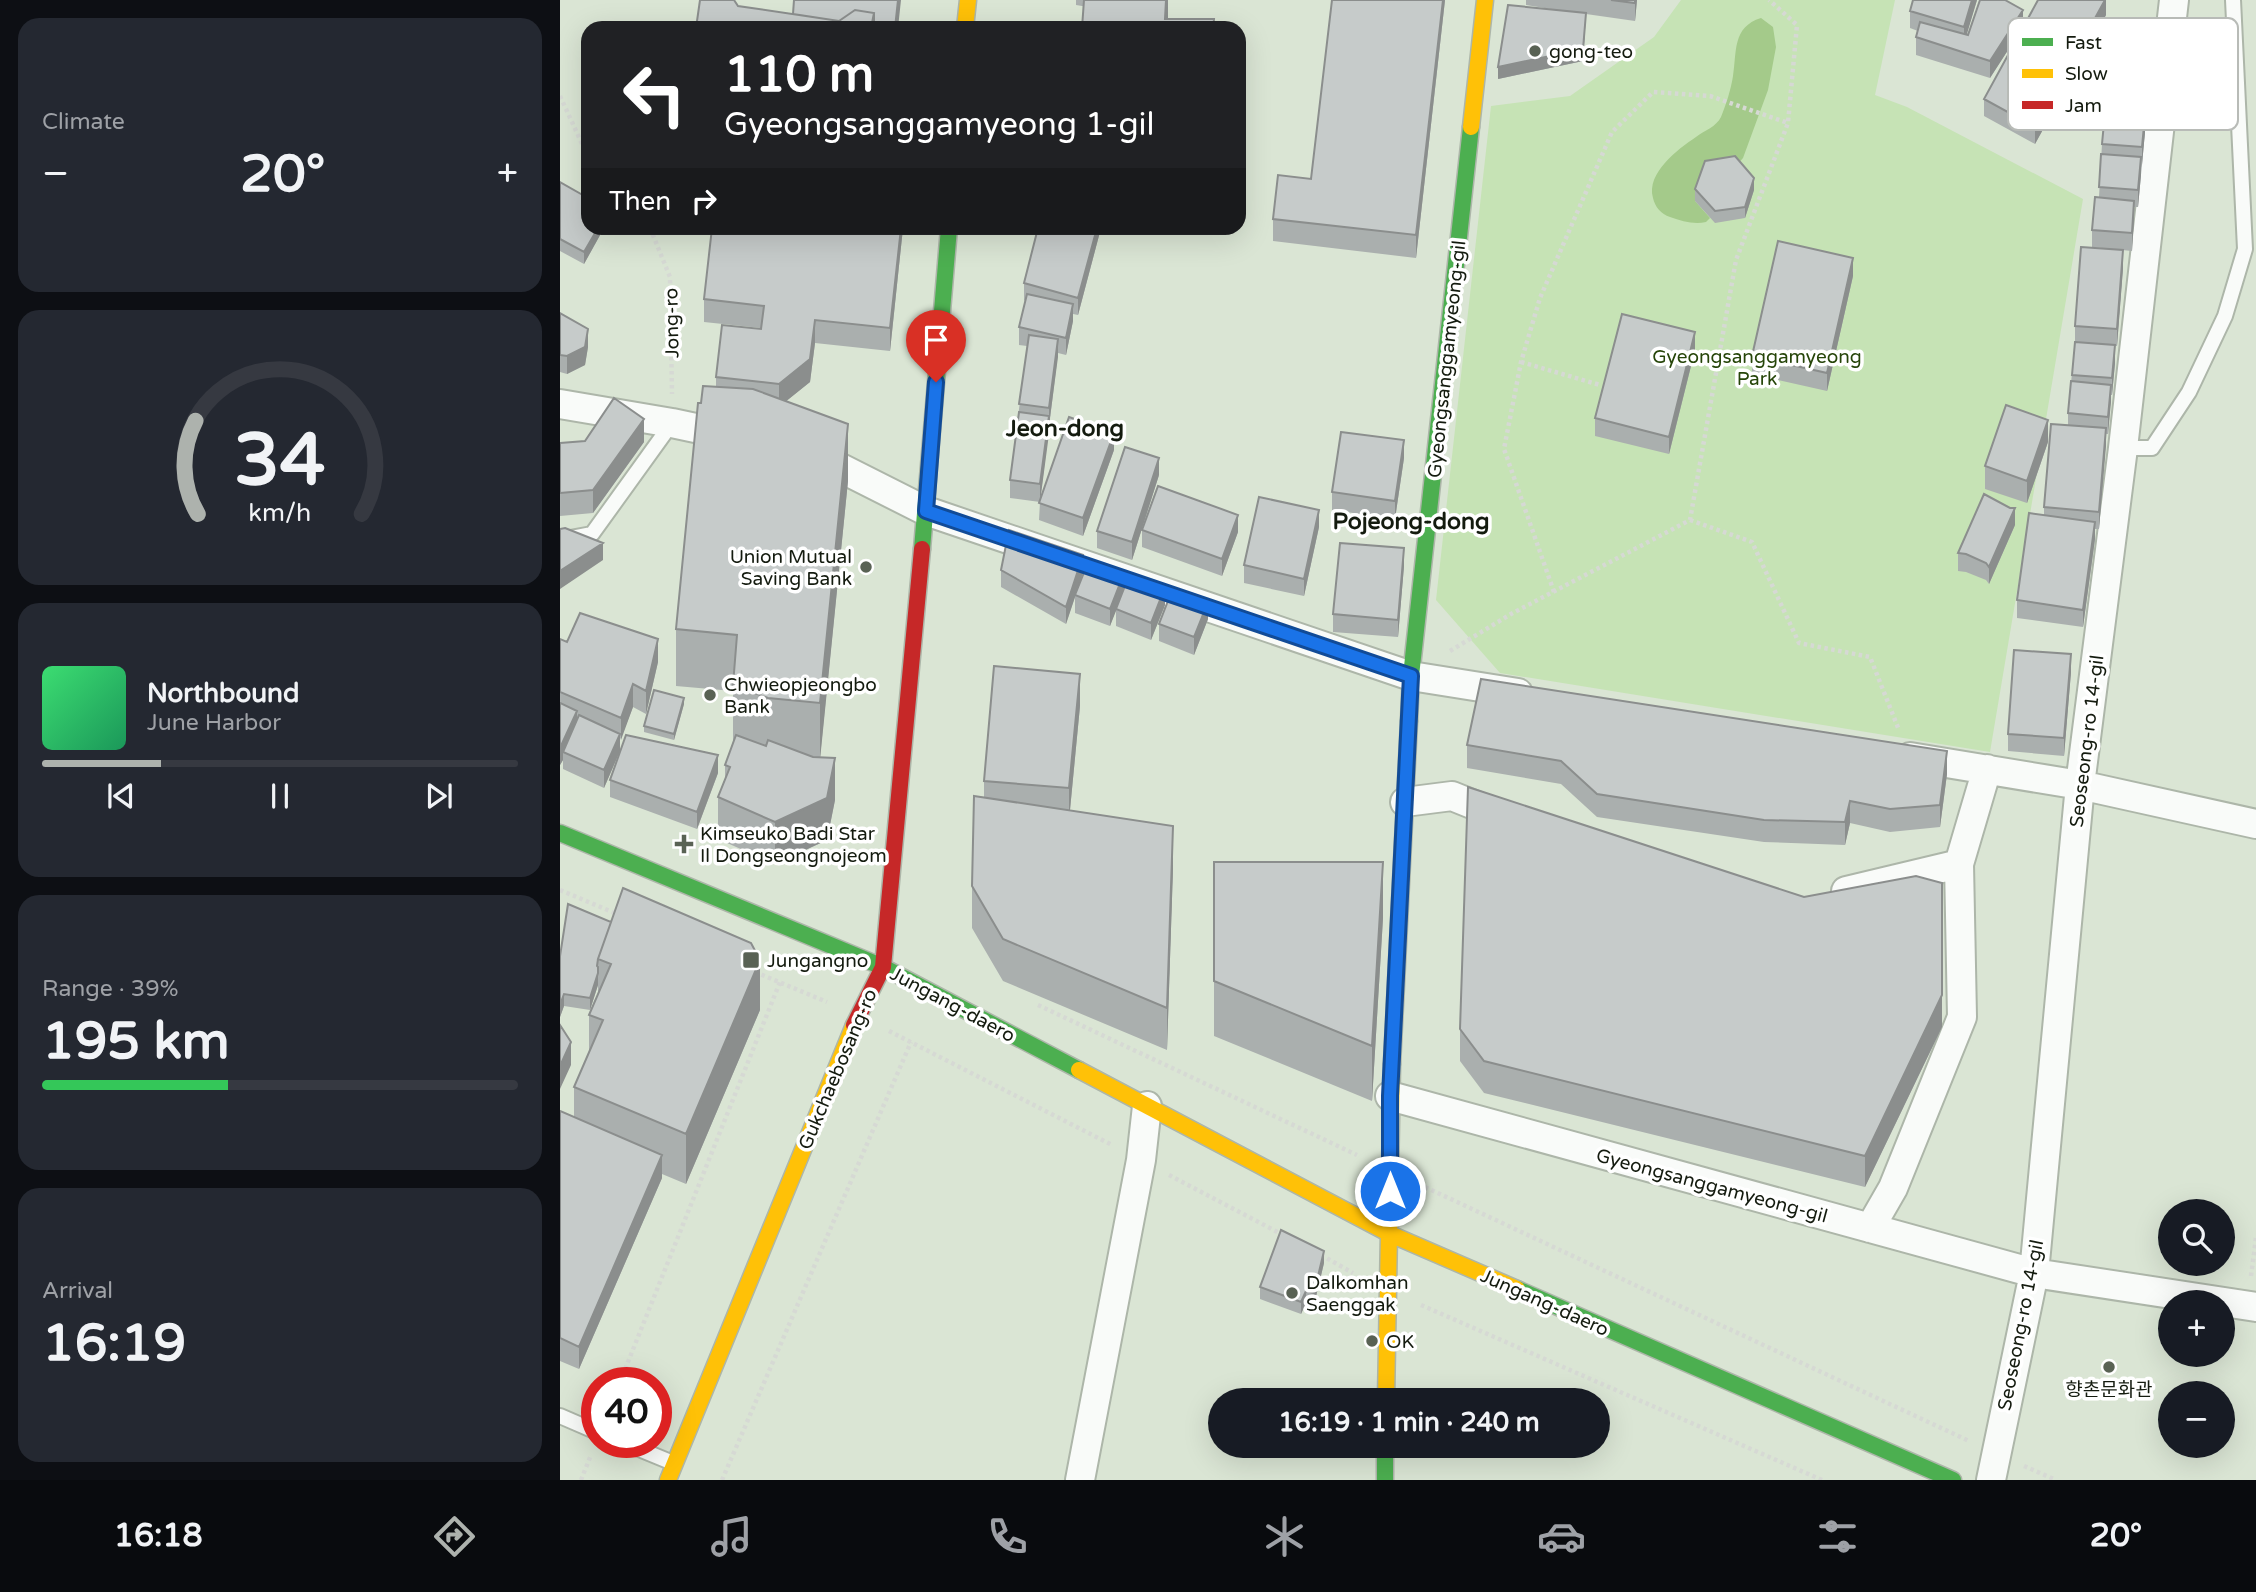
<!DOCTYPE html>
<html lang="en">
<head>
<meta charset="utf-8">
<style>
	:root { --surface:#171b24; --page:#242831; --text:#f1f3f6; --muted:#9ea1a6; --line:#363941; --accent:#adb2ad }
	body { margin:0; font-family:"Varela Round","Noto Sans KR",sans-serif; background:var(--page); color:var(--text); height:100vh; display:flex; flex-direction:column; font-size:26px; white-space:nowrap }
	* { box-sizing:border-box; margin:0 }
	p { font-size:23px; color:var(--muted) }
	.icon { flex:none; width:38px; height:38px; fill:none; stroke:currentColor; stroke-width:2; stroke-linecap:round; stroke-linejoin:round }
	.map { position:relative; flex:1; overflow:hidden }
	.side { display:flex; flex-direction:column; gap:18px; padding:18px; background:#0d0f14; width:560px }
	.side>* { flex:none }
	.guide { position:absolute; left:21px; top:21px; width:665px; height:214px; border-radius:21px; box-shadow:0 7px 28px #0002; background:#202124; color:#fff; overflow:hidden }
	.tools { position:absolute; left:1598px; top:1199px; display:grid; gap:14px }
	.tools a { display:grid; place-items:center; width:77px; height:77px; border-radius:50%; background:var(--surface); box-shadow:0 7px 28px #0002; font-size:35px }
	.speed { position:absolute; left:21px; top:1367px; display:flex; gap:14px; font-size:35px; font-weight:700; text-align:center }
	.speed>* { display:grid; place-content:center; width:91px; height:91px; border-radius:50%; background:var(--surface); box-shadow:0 7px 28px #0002; line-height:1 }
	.speed .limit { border:10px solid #d22; background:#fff; color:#111 }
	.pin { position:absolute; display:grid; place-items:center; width:60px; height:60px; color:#fff; margin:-72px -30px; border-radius:50% 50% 50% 0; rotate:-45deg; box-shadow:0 0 7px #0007 }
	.pin .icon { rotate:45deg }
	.me { position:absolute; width:77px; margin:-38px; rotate:0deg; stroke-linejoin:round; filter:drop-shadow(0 0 5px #0008) }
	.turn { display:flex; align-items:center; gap:24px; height:147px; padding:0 28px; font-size:32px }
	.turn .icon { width:91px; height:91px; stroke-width:2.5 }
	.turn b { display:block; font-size:49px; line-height:60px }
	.then { display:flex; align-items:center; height:66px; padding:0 28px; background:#0003; gap:14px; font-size:26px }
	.big { font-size:52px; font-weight:700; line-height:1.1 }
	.side .widget { flex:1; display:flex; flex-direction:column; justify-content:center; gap:10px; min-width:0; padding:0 24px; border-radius:21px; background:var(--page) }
	.side .dial { align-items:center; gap:0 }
	.dial svg { height:182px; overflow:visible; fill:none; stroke:var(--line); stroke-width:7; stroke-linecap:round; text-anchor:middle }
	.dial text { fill:var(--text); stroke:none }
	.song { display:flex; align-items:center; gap:21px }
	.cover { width:84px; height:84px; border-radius:10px; background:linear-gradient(135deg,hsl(140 70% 55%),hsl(150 70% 35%)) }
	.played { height:7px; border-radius:4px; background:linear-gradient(90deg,var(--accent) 25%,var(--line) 25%) }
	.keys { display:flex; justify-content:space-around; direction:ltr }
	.heat { display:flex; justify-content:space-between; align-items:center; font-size:38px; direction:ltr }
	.charge { height:10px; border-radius:5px; background:linear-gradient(90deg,#34c759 39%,var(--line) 0) }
	.trip { position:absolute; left:648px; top:1388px; width:402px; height:70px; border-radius:35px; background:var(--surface); box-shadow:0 7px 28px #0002; font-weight:700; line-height:70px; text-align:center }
	.menu { display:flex; height:112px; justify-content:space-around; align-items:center; background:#090b0e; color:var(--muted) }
	.menu .icon { width:49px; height:49px }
	.menu .selected { color:var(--accent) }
	.menu b { font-size:32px; color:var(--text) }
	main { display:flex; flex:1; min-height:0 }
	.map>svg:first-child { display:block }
	.green { fill:#c6e3b5 }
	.water { fill:#a4ca8a }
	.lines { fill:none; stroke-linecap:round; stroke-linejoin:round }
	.lane-casing { stroke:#adb6a9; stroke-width:18 }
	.street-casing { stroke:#adb6a9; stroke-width:32 }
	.fast-casing { stroke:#adb6a9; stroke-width:19 }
	.slow-casing { stroke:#adb6a9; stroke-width:19 }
	.jam-casing { stroke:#adb6a9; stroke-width:19 }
	.path { stroke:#d6d9d4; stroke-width:4.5; stroke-dasharray:3.5 3.5; stroke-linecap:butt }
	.lane { stroke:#f9fbf9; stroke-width:14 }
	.street { stroke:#f9fbf9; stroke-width:28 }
	.fast { stroke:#4caf50; stroke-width:16 }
	.slow { stroke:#ffc107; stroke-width:16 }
	.jam { stroke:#c62828; stroke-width:16 }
	.wall { fill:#aaafae }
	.shaded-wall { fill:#8b8e8d }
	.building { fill:#c6cbca; stroke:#8b8e8d; stroke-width:2 }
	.route-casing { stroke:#114b97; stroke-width:18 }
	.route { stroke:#1a73e8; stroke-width:12 }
	.poi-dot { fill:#596254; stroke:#fff; stroke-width:2.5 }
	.labels { text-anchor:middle; stroke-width:7; stroke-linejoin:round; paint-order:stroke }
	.poi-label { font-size:19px; fill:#141b0f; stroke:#fff; text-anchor:start }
	.street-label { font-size:19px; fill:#141b0f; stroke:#fff }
	.park-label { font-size:19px; fill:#264509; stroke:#fff }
	.quarter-label { font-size:23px; font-weight:bold; fill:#141b0f; stroke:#fff }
	.key { fill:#fff; stroke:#b8bbb7; stroke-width:2 }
	.key-label { font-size:19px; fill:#141b0f }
</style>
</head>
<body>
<main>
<section class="side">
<div class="widget"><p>Climate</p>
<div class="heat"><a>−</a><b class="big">20°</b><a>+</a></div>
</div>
<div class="widget dial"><svg viewBox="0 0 100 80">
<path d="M14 69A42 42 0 1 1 86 69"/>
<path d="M14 69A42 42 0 0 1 13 28" stroke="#adb2ad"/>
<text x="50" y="56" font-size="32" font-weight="700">34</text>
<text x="50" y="72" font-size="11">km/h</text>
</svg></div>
<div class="widget">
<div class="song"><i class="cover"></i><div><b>Northbound</b><p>June Harbor</p></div></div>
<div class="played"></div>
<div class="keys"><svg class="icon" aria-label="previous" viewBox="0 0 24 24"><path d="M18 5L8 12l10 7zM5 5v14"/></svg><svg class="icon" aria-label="pause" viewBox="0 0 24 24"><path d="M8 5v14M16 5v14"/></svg><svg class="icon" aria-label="next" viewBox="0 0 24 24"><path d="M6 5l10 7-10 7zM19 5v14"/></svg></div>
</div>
<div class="widget"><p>Range · 39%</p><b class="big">195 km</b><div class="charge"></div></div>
<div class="widget"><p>Arrival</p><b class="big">16:19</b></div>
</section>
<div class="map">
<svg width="1696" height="1480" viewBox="0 0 1696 1480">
	<rect width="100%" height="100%" fill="#dae5d4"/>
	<path class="green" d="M1121,0H1335L1315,95L1347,107L1523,199L1430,752L940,673L876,600L931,106L1010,96L1094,37Z"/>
	<path class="water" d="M1201,18L1213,27L1216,47L1208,90L1183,158L1175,167L1137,192L1135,201L1150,218L1146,222C1134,225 1122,221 1110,217C1101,214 1095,207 1093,198C1086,173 1118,149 1136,137C1145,130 1156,127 1161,117C1166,105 1171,89 1173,76C1177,52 1172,27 1201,18Z"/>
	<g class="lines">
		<g class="lane-casing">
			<path id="lane" d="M1563,448H1592L1629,392L1665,316L1685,249L1673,0
				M0,540L32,534L112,423
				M0,1416L37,1432
				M62,1442L113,1463"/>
		</g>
		<g class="street-casing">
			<path id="street" d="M0,404L112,423L173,436
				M253,454L366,511L851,676L958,693
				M1350,757L1520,785L1696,824
				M845,802L892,796L944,817
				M1286,891L1399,864
				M830,1096L1474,1273L1696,1307
				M1310,1228L1333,1188L1402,1017L1399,864L1427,769
				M520,1480L581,1160L587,1106
				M1431,1480L1474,1273L1520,785L1563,448L1614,0"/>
		</g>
		<g class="fast-casing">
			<path id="fast" d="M362,549L389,228
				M849,721L851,676L911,127
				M0,833L323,967L519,1070
				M957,1289L1393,1480
				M825,1446V1480"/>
		</g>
		<g class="slow-casing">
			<path id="slow" d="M405,28L408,0
				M911,127L925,0
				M519,1070L830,1234L957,1289
				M826,1400L832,1064
				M108,1480L294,1025"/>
		</g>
		<g class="jam-casing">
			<path id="jam" d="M294,1025L323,967L362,549
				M832,1064L849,721"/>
		</g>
		<path class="path" d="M0,96L28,157
			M90,228L110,277L112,394
			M961,362L1040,385
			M1130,520L1192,542L1239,643L1310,657L1339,730
			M994,592L944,449L961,362L980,298L1052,132L1093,92L1150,96L1228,123
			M890,651L951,614L1130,520L1176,260L1228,123L1237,25L1209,0
			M0,890L57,914
			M195,972L267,1002
			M478,1005L797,1155
			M329,1031L552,1145
			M609,1175L725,1236
			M865,1187L1409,1441
			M761,1255L793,1273
			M1691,1276L1696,1238
			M861,1305L1262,1480
			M60,1382L220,982
			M1464,1466L1496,1480
			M21,1480L31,1455
			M162,1480L351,1042"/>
		<use href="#lane" class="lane"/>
		<use href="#street" class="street"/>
		<use href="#fast" class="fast"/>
		<use href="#slow" class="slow"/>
		<use href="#jam" class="jam"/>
	</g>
	<path class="wall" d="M516,0H608V19L654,28L516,5Z
		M772,0H885L856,258L713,241V219L751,179Z
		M966,0H1077L1075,21L1026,14L1023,61L938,79L1003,11L966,5Z
		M1417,0L1406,35H1408L1463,27L1546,0V15L1475,144L1424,116V99L1462,28L1430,78L1356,55V37L1358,31L1350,28V11Z
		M1591,43L1588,76L1549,72V55Z
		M1585,132L1578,207H1574L1572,251L1532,247V230L1539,197L1542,144Z
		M0,182L28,228H44L24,264L0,251Z
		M1135,189L1194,190L1185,218L1155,223L1135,201Z
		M152,228H343L330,351L255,343L250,382L226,401L288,481L260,757L275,800L267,840L215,864L158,839V797L165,779V765L173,742V691L116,686V629L141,403L156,387V377L201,328L144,322V299Z
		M541,228L518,315L513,314V321L506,355L498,353L480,501L554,450L523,536L479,520L480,502L450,498V480L467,346L459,345V327L465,301L464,300V283Z
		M1563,268L1557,346H1555V363L1552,395H1551L1548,434H1546L1539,529H1535V539L1523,627L1457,618V600L1484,515V507L1508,426V413L1515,343V326Z
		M1293,276L1267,391L1192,374V356Z
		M0,313L28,347L25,365L7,374L0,372Z
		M1135,350L1109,454L1035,436V418Z
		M84,442L33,513L0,516V443Z
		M1488,442L1467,503L1425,489V466Z
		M844,458L835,519L772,510V492Z
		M599,475L572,560L537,548V531Z
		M1455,525L1429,584L1426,580L1406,572L1398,571V553Z
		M759,527L744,596L684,583V565Z
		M582,530L678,532L662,576L582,547Z
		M844,566L838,637L773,632V614Z
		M441,570L523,573L519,586L564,590L605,605L591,640L556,626V609L550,626L515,613V597L506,624L441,587Z
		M648,619L634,655L599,641V624Z
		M0,639L7,642L98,662L86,714L73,707L60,740V751L44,788L3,769V760L0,765Z
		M1511,672L1504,756L1448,751V734Z
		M124,704L114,740L84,732V726Z
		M520,706L510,810L613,868L607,1050L443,981L412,928V886L424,797V781Z
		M907,745L1387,774L1380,827L1330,832L1290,823L1285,845L1204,842L1037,817L1001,784L907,768Z
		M158,773L137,829L50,797V780Z
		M654,862L823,918L812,1101L654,1036Z
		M8,904L200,1010L126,1184L102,1174V1178L19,1369L0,1361V1111L14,1117V1087L29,1052V1015L38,994V985L30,1010L4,1006L0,1017V956Z
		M1382,1027L1305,1187L924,1093L900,1061V1029Z
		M764,1263L754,1305L746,1303L741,1314L700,1299V1287Z"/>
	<path class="shaded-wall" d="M338,0H341L338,28H335Z
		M606,0H608V28H605Z
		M883,0H885L856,258V235Z
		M1075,0H1077L1075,21Z
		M1412,0H1417L1404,44V27Z
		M1545,0H1546V15L1475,144V127Z
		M1463,10V27L1430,78V61Z
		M1026,13L1023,61L938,79V67Z
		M1591,26V43L1588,76V58Z
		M1585,115V132L1582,165V147Z
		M1581,157V175L1578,207V190Z
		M1194,178V190L1185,218V207Z
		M1574,201V218L1572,251V233Z
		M38,228H44L24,264V252Z
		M341,228H343L330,351V328Z
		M537,228H541L518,315V298Z
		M1563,250V268L1557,346V329Z
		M1293,258V276L1267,391V373Z
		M513,304V321L506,355V338Z
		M255,320V343L250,382L219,407V384Z
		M28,329V347L25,365L7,374V356Z
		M1135,332V350L1109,454V437Z
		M498,339V357L489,425V408Z
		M1555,345V363L1552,395V378Z
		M1551,385V402L1548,434V417Z
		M489,416V434L480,502V484Z
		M84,419V442L33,513V490Z
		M1488,420V442L1467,503V481Z
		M288,424V481L260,760V703Z
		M1546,428V446L1539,529V512Z
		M554,433V450L523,536V518Z
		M844,440V458L835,519V501Z
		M599,458V475L572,560V542Z
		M1455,508V525L1429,584V567Z
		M759,510V527L744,596V579Z
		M678,515V532L662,576V559Z
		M1535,522V539L1523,627V610Z
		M43,543V560L0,589V571Z
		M844,548V566L838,637V620Z
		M523,555V573L506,624V607Z
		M564,573V591L550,626V609Z
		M605,587V605L591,640V623Z
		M648,602V619L634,655V637Z
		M98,639V662L86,714V691Z
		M1511,654V672L1504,756V738Z
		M520,674V706L509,820V788Z
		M73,684V707L61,740V718Z
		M124,698V704L114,740V734Z
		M17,711V729L3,752V760L0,765V748Z
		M60,734V751L44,788V770Z
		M1387,751V774L1380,827V805Z
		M158,755V773L137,829V812Z
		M275,758V800L267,840L215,864V822Z
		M1290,801V823L1285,845V822Z
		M613,826V868L607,1050V1008Z
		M823,862V918L812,1101V1046Z
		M200,960V1010L126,1184V1134Z
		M38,963V985L30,1010V998Z
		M4,994V1006L0,1017V1005Z
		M1382,995V1027L1305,1187V1156Z
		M11,1042V1065L0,1089V1066Z
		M102,1155V1178L19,1369V1347Z
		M764,1251V1263L754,1305V1293Z
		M746,1291V1303L741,1314V1302Z"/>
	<path class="building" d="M140,0H174L178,6L279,21L295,10L314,13L311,28H136Z
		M234,0H338L335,28H314V13L295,10L279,21L233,14Z
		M524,0H606L605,19H654L653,28H522Z
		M772,0H883L856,235L713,219L718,175L751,179Z
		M1051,0H1075V3Z
		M1353,0H1412L1404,27L1350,11Z
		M1420,0H1445L1463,10L1430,61L1356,37L1360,22L1408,35Z
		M1478,0H1545L1475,127L1424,99Z
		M948,5L1026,13L1023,49L938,67Z
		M1545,112L1585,115L1582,147L1542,144Z
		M1541,154L1581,157L1578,190L1539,187Z
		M1175,156L1194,178L1185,207L1155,211L1135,189L1145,161Z
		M0,182L28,198V228H38L24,252L0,239Z
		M1535,197L1574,201L1572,233L1532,230Z
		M152,228H341L330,328L255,320L250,359L219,384L156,377L162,325L201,329L204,306L144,299Z
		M478,228H537L518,298L464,283Z
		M1218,241L1293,258L1267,373L1192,356Z
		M1521,247L1563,250L1557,329L1515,326Z
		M467,294L513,304L506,338L459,327Z
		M0,313L28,329L25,347L7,356L0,355Z
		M1062,314L1135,332L1109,437L1035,418Z
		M469,335L498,339L489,408L459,404Z
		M1515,342L1555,345L1552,378L1512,375Z
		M1511,381L1551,385L1548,417L1508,413Z
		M143,386L193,389L288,424L260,703L208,698L173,685L177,635L116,629L138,403H141Z
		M54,398L84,419L33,490L0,493V443L25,441Z
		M1446,405L1488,420L1467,481L1425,466Z
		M459,412L489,416L480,484L450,480Z
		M509,417L554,433L523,518L479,503Z
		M1491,424L1546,428L1539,512L1484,507Z
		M781,432L844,440L835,501L772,492Z
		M565,447L599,458L572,542L537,531Z
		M598,486L678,515L662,559L582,530Z
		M1424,494L1450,508H1455L1429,567L1426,563L1406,554L1398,553Z
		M699,497L759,510L744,579L684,565Z
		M1469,513L1535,522L1523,610L1457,600Z
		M5,528L43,543L0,571V529Z
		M449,530L523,555L506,607L441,570Z
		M780,543L844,548L838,620L773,614Z
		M529,560L564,573L550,609L515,595Z
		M570,573L605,587L591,623L556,609Z
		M613,588L648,602L634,637L599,624Z
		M20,613L98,639L86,691L73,684L61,718L0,692V639L7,642Z
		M1454,650L1511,654L1504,738L1448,734Z
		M434,666L520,674L509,788L424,781Z
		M921,679L1387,751L1380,805L1330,809L1290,801L1285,822L1204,820L1037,794L1001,761L907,745Z
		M94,690L124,698L114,734L84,726Z
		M0,703L17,711L0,748Z
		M19,715L60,734L44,770L3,752Z
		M66,735L158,755L137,812L50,780Z
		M176,735L206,746L208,740L253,757L275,758L267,798L215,822L158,797L170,767L165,765Z
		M908,787L1244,897L1356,876L1382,883V995L1305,1156L924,1061L900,1029Z
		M414,796L613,826L607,1008L443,939L412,886Z
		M654,862H823L812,1046L654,981Z
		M63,888L191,943L200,960L126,1134L14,1087L43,1020L29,1015L51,964L38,959Z
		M8,904L51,922L38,959L37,966L38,967V973L30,998L4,994L0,1005V956Z
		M0,1025L11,1042L0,1066Z
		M0,1111L102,1155L19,1347L0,1338Z
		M721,1230L764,1251L754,1293L746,1291L741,1302L700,1287Z"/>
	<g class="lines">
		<g class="route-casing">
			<path id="route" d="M376,382L366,511L851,676L830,1096V1191"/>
		</g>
		<use href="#route" class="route"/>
	</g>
	<g class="poi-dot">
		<circle cx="975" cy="51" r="7"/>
		<circle cx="306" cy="567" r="7"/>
		<circle cx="150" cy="695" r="7"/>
		<path d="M120.5 833.5h7v7h7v7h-7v7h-7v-7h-7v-7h7z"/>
		<rect x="182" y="951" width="18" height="18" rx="3.5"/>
		<circle cx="732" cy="1293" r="7"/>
		<circle cx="812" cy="1341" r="7"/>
		<circle cx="1549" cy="1367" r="7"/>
	</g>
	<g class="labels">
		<g class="poi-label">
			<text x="989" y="58">gong-teo</text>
			<text x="292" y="563" text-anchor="end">Union Mutual<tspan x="292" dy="22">Saving Bank</tspan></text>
			<text x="164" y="691">Chwieopjeongbo<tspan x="164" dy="22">Bank</tspan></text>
			<text x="140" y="840">Kimseuko Badi Star<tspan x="140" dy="22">Il Dongseongnojeom</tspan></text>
			<text x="207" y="967">Jungangno</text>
			<text x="746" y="1289">Dalkomhan<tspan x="746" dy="22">Saenggak</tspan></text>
			<text x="826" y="1348">OK</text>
			<text x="1549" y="1396" text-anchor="middle">향촌문화관</text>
		</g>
		<g class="street-label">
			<text transform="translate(111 323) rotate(-91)" y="7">Jong-ro</text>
			<text transform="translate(886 359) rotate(-84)" y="7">Gyeongsanggamyeong-gil</text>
			<text transform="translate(1526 741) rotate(-83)" y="7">Seoseong-ro 14-gil</text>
			<text transform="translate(393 1004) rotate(28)" y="7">Jungang-daero</text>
			<text transform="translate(277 1069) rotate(-67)" y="7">Gukchaebosang-ro</text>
			<text transform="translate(1152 1185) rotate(15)" y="7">Gyeongsanggamyeong-gil</text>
			<text transform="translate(985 1302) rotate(24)" y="7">Jungang-daero</text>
			<text transform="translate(1460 1325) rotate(-79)" y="7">Seoseong-ro 14-gil</text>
		</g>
		<g class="park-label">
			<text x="1197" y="363">Gyeongsanggamyeong<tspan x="1197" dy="22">Park</tspan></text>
		</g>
		<g class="quarter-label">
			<text x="505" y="436">Jeon-dong</text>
			<text x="851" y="529">Pojeong-dong</text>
		</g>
	</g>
	<rect x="1448" y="18" width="230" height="112" rx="10" class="key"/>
	<rect x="1462" y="38" width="31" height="8" fill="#4caf50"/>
	<rect x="1462" y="69" width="31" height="9" fill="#ffc107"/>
	<rect x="1462" y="101" width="31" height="8" fill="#c62828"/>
	<g class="key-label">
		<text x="1505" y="49">Fast</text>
		<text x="1505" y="80">Slow</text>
		<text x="1505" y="112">Jam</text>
	</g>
</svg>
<div class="tools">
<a><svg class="icon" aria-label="search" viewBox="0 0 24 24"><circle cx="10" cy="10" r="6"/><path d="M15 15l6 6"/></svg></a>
<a>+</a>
<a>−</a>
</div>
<div class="speed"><div class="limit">40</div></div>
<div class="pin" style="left:376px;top:382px;background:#d93025"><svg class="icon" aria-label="arrive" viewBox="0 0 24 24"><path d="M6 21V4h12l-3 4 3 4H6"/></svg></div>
<svg class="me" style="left:830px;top:1191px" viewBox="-20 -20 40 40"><circle r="17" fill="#1a73e8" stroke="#fff" stroke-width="3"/><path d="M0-11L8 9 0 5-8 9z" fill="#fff"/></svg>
<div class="trip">16:19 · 1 min · 240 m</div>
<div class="guide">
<div class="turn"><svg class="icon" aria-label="left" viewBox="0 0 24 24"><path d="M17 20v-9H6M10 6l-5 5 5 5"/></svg><div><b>110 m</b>Gyeongsanggamyeong 1-gil</div></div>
<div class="then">Then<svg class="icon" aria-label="right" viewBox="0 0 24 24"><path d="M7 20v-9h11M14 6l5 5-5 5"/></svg></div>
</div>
</div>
</main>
<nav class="menu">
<b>16:18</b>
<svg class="icon selected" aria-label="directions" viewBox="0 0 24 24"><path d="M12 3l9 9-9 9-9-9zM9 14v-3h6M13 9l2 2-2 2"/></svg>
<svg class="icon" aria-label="music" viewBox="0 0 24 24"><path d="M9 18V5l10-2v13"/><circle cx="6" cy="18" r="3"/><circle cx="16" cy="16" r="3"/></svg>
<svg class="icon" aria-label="phone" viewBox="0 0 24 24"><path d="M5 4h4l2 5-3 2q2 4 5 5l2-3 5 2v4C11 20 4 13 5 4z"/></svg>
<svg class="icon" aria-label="climate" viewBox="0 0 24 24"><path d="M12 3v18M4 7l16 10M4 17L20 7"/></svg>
<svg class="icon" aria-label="car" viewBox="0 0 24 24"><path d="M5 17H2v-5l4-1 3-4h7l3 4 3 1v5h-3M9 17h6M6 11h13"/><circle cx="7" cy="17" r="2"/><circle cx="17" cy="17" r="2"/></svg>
<svg class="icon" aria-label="filters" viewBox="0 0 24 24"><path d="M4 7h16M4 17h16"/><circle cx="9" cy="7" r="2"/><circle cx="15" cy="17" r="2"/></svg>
<b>20°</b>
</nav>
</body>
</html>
